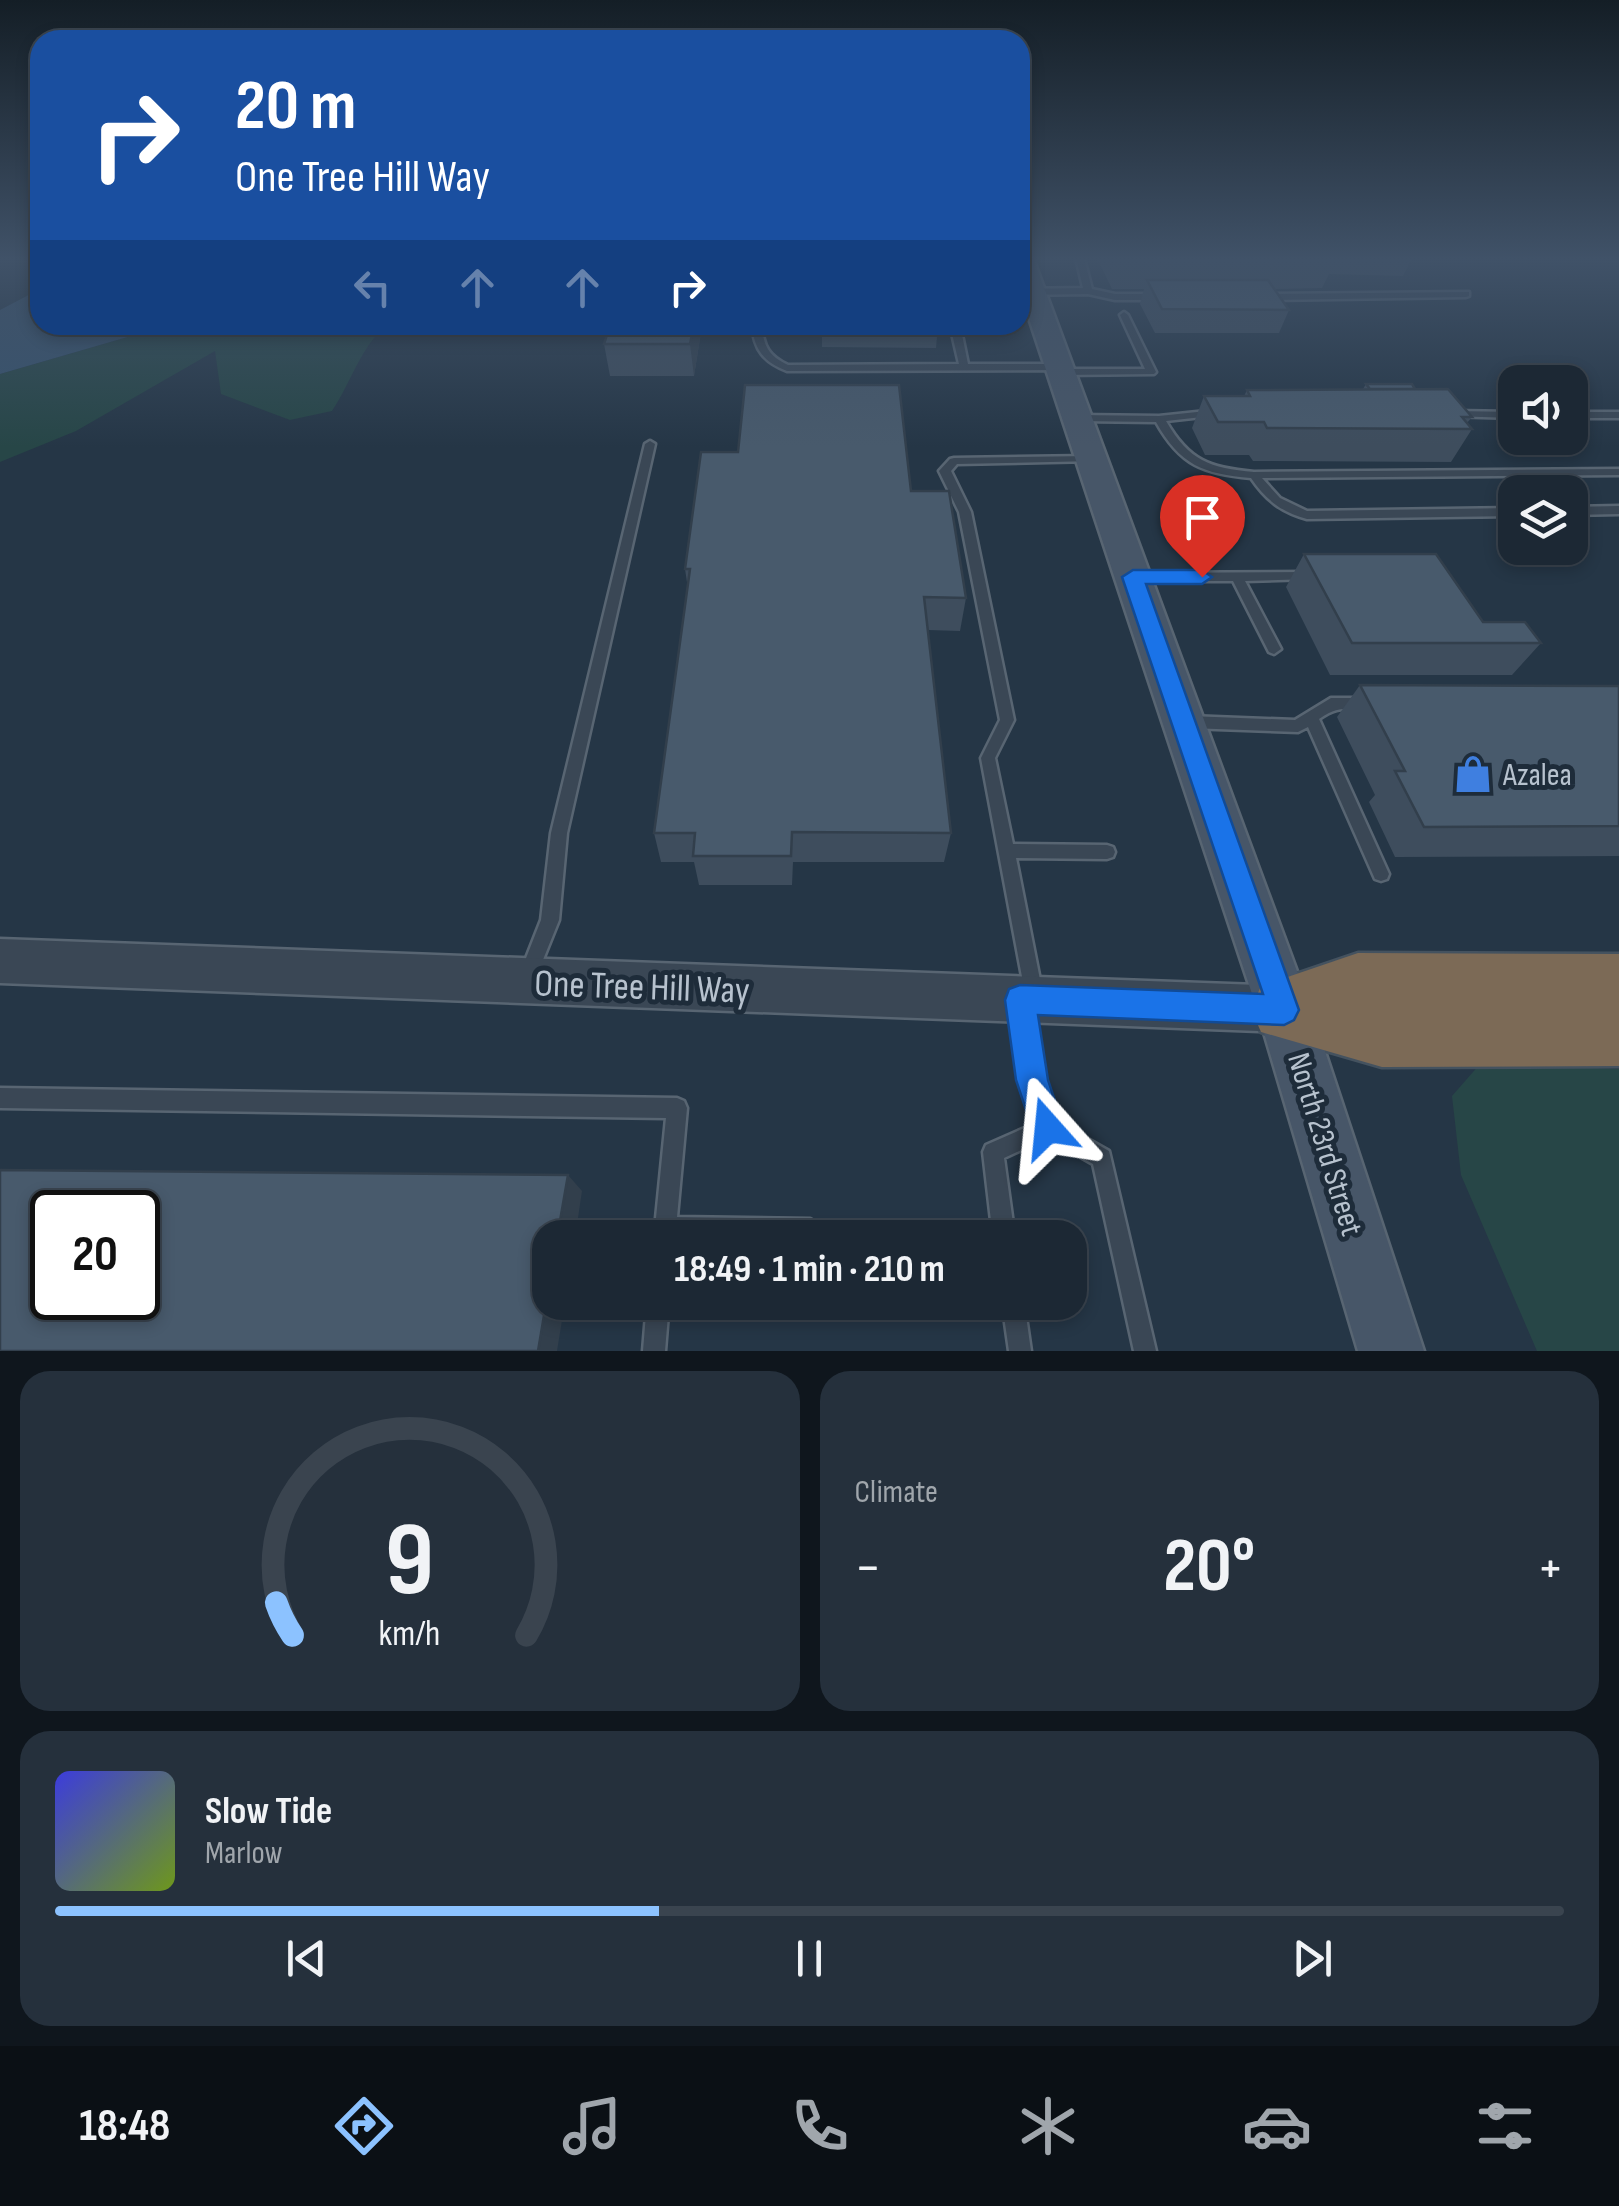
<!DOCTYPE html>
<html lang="en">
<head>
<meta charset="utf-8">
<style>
	:root { --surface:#1c2834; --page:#25303c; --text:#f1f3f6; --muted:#a0a6ac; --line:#3a444f; --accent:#8cc2ff }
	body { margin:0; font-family:"Sofia Sans Condensed",sans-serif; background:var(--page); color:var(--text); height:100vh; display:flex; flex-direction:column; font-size:38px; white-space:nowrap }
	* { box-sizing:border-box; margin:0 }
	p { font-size:32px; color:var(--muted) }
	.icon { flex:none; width:55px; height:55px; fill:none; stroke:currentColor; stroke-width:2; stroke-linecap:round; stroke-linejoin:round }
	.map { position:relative; height:1351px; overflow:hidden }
	.side { display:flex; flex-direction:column; gap:20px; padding:20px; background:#0f161d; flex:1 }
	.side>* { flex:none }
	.top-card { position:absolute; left:30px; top:30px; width:1000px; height:305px; border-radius:30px; box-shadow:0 5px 15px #0003,0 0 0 2px var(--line); background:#1a4fa0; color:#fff; overflow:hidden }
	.buttons { position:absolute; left:1498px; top:365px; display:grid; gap:20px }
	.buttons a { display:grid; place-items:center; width:90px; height:90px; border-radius:20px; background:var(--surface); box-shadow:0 5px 15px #0003,0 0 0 2px var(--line); font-size:50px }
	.speed { position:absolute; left:30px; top:1190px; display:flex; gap:20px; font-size:50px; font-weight:700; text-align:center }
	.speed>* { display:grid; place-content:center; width:130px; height:130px; border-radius:50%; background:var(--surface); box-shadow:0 5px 15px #0003,0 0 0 2px var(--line); line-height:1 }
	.speed .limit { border:5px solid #111; border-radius:15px; background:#fff; color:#111 }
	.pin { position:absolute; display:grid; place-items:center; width:85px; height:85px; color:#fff; margin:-102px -42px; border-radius:50% 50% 50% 0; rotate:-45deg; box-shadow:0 0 10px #0007 }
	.pin .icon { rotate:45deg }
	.me { position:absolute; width:110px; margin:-55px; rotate:342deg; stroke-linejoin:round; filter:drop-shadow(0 0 8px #0008) }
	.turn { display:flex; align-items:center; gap:35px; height:210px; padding:0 40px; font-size:45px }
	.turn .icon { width:130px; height:130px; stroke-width:2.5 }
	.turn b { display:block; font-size:70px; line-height:85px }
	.lanes { display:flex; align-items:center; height:95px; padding:0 40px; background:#0003; justify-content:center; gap:50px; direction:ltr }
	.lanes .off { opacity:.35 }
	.big { font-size:75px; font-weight:700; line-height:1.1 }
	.side .tile { flex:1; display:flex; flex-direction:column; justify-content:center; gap:15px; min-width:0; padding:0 35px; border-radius:30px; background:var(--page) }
	.side .dial { align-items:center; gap:0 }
	.dial svg { height:260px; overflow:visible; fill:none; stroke:var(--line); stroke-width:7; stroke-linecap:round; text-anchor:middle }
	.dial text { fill:var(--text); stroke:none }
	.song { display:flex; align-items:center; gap:30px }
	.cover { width:120px; height:120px; border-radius:15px; background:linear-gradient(135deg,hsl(240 70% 55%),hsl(80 70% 35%)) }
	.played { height:10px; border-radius:5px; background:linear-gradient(90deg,var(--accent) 40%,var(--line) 40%) }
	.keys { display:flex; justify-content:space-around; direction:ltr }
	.heat { display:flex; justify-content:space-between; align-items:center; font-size:55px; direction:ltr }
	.side .tiles { flex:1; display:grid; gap:20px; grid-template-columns:1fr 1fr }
	.tile:last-child { grid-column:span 2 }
	.trip { position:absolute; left:532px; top:1220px; width:555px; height:100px; border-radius:30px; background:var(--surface); box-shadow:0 5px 15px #0003,0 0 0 2px var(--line); font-weight:700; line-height:100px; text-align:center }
	.menu { display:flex; height:160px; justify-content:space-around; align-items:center; background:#0b1015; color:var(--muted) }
	.menu .icon { width:70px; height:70px }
	.menu .active { color:var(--accent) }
	.menu b { font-size:45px; color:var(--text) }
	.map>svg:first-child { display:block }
	.green { fill:#274647 }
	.water { fill:#37536e }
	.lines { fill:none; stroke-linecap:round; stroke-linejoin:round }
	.service-casing { stroke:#586572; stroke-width:5 }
	.tertiary-casing { stroke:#586572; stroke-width:5 }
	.secondary-casing { stroke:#586572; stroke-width:5 }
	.motorway-casing { stroke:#44525f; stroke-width:5 }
	.service { fill:#3a4755; fill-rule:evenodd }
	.tertiary { fill:#3a4755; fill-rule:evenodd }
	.secondary { fill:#475668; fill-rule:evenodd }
	.motorway { fill:#7c6a56; fill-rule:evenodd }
	.wall { fill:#3e4d5d }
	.shaded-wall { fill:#323f4c }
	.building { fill:#485a6c; stroke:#323f4c; stroke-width:2.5; fill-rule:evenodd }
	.route { fill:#1a73e8; stroke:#114b97; stroke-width:2.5 }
	.labels { text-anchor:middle; stroke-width:10; stroke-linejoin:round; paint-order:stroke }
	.poi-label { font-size:32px; fill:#b7c2ce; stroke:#1e2c3a; text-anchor:start }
	.street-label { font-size:32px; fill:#b7c2ce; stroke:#1e2c3a }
	.near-street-label { font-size:38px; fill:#b7c2ce; stroke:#1e2c3a }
</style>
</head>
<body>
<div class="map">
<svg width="1619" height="1351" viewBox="0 0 1619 1351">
	<rect width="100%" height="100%" fill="#253646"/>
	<path class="green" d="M169,325H388C362,343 351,383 332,411L290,420L221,394L215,351L76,431L0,462V374Z
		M1480,1064L1619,1069V1351H1537L1461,1175L1452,1096Z"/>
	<path class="water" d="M40,289V325H169L0,374V310Z"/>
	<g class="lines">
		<g class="service-casing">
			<path id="service" d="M1076,258H1084L1092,289L1115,294H1157L1161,297L1157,300H1115L1088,294L1020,295V289L1083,288Z
				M1469,292V296L1466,297L1263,300L1259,297L1263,294Z
				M1124,312L1128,315L1156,372L1154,374L1061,375L1056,372L1058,370L787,371C764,362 754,350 752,325H762C763,346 769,356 788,365L959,364L950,325H960L968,364H1059L1064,367L1062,369H1145L1120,315Z
				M1216,410L1221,413L1220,415L1166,421C1189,461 1210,468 1254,472L1619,469V475L1262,478L1280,498L1307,511L1515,508V516L1307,519C1281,512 1266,500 1251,478C1203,474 1180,465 1156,422L1078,421L1073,418L1078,415L1159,416Z
				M1453,411L1515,412V418L1449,416V412Z
				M1570,412H1619V418H1570Z
				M650,441L655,444L567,833L559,920L534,982L528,985L522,982L519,976L541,920L551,833L645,444Z
				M1091,456L1095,457V461L957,464L951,471L971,512L1014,720L995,758L1013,844L1107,845L1113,847L1115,852L1113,857L1107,859L1016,858L1043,995L1040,1001L1034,1004L1029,1002L1042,1081L1056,1121L1109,1151L1156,1351H1134L1093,1164L1047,1138L1004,1158L1015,1238H993L983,1152L986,1145L1036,1123L1022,1081L1012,1005L1015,999L1021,996L1026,998L981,758L1000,720L959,512L939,471L950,459L954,458Z
				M1619,506V514L1570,515V507Z
				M1307,572L1311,573L1313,576L1311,579L1245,581L1281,649L1274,654L1269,652L1233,581H1133L1127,577L1133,573Z
				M1331,698H1365L1370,699L1372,703L1370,707C1346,712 1342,703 1319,719L1389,874L1387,879L1381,881L1375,879L1308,727L1298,732L1189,728L1184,726L1182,722L1184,718L1189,716L1295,720Z
				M0,1088L677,1098L684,1101L687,1108L677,1217L810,1219L817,1223L821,1230L817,1238H654L666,1118L0,1108Z
				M647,1302H669L665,1351H643Z
				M1002,1302H1024L1031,1351H1009Z"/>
		</g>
		<g class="tertiary-casing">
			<path id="tertiary" d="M0,939L1284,986L1300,993L1307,1009L1300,1025L1284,1032L0,983Z"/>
		</g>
		<g class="secondary-casing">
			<path id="secondary" d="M1020,258H1033L1311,1009L1424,1351H1358L1257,1009L1020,291Z"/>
		</g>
		<g class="motorway-casing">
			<path id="motorway" d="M1358,953L1619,954V1066L1382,1067L1261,1032L1251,1009L1261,986Z"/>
		</g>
		<use href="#service" class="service"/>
		<use href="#tertiary" class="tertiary"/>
		<use href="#secondary" class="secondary"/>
		<use href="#motorway" class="motorway"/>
	</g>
	<path class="wall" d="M1097,258H1412L1403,276L1329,274L1322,288L1274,289L1289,310L1279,333H1155L1140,304L1144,289H1112Z
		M807,325H938L936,348L822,347V336L808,337Z
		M701,332L694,376H610L604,344Z
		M1366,384L1415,389L1472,417L1467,423L1472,429L1451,462L1253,461L1249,455H1205L1192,428L1204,396H1244L1247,390L1363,389Z
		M911,491L966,598L960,631L928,630L951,833L944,862H793L792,885H699L694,862H661L654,833L688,589L685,569Z
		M1304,554L1483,622L1541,643L1512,675H1330L1286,587Z
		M1360,685L1619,686V856L1395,857L1369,802L1375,795L1337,717Z"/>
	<path class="shaded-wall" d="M694,325H700L701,332L694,376L690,344Z
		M568,1175L582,1191L575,1238H557Z
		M550,1280V1302H565L557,1351H538Z"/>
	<path class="building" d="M1120,258H1336L1120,259Z
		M1147,280H1268L1289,310L1162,309Z
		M610,325H694L690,344H604Z
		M1366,384H1412L1415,389H1370Z
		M745,385H899L911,491H949L966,598L924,597L951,833L792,832L791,856H693L695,833H654L690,569H685L701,452H738Z
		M1448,389L1472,417H1462L1472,429L1267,428L1264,422H1218L1204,396H1250L1247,390Z
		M1304,554H1436L1483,622H1525L1541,643H1352Z
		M1360,685L1619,686V826L1424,827L1395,771H1405Z
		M0,1170L568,1175L557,1238H550V1280L538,1351H0ZM52,1212H138V1298H52Z"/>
	<linearGradient id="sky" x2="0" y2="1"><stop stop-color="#141e26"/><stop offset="0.58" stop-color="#405268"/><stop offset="1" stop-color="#405268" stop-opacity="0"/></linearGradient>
	<rect width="1619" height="447" fill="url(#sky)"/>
	<path class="route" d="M1133,570H1202L1212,577L1202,584H1146L1299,1010L1294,1020L1284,1025L1038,1015L1048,1080L1064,1128L1059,1140L1048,1145L1036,1140L1016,1080L1005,1000L1009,989L1020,985L1263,994L1122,577Z"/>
	<defs>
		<g id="shop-bare" transform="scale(3)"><path d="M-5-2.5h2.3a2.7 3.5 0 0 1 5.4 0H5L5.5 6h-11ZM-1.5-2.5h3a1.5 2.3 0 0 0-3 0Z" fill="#3f7fe0" stroke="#1e2c3a" stroke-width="2.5" paint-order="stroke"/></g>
	</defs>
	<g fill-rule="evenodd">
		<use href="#shop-bare" x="1473" y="774"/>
	</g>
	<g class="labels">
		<g class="poi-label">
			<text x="1503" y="785">Azalea</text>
		</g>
		<g class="street-label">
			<text transform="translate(1326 1144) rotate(73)" y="11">North 23rd Street</text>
		</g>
		<g class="near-street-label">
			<text transform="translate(642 986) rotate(2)" y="13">One Tree Hill Way</text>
		</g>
	</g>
</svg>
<div class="buttons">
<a><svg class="icon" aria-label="sound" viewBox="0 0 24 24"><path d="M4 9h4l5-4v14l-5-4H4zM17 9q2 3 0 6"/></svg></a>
<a><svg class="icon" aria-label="layers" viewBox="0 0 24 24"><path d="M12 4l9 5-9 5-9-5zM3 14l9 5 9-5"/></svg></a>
</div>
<div class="speed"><div class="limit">20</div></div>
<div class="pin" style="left:1202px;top:577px;background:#d93025"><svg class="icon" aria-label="arrive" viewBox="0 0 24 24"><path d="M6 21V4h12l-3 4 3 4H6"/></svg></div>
<svg class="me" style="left:1048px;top:1128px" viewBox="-20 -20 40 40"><path d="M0-17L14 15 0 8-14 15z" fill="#1a73e8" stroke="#fff" stroke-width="4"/></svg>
<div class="trip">18:49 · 1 min · 210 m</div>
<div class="top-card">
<div class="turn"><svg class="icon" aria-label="right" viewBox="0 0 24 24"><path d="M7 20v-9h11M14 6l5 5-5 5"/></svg><div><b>20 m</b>One Tree Hill Way</div></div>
<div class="lanes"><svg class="icon off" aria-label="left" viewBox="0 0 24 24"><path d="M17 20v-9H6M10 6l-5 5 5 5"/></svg><svg class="icon off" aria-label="ahead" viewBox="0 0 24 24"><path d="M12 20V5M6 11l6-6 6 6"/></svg><svg class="icon off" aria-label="ahead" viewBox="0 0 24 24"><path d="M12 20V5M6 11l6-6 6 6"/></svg><svg class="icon" aria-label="right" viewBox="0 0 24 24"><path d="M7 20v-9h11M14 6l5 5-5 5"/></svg></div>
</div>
</div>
<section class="side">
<div class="tiles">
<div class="tile dial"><svg viewBox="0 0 100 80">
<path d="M14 69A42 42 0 1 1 86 69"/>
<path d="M14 69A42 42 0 0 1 9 59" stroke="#8cc2ff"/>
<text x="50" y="56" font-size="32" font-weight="700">9</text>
<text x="50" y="72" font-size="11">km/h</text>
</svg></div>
<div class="tile"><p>Climate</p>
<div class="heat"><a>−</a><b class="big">20°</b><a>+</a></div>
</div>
<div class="tile">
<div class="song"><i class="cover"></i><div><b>Slow Tide</b><p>Marlow</p></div></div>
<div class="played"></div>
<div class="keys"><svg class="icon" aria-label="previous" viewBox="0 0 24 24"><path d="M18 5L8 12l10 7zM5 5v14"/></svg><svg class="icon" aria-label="pause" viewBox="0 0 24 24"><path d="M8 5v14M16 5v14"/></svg><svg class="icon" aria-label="next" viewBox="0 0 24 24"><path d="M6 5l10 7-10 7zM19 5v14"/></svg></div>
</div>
</div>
</section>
<nav class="menu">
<b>18:48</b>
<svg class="icon active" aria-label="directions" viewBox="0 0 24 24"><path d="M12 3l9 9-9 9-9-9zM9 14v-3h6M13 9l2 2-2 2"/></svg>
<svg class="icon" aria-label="music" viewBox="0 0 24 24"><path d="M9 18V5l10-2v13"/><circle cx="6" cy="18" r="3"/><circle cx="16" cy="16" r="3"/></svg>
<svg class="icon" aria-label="phone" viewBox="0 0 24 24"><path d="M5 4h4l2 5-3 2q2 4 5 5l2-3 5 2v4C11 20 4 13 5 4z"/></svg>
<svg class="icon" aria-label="climate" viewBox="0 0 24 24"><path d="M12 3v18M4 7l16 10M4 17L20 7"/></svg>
<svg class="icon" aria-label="car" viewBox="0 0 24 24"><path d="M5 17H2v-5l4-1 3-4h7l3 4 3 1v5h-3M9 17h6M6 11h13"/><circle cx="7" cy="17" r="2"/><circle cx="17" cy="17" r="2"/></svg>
<svg class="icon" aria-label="filters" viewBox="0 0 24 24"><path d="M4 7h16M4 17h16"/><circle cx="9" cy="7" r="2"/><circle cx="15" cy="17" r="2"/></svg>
</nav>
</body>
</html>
